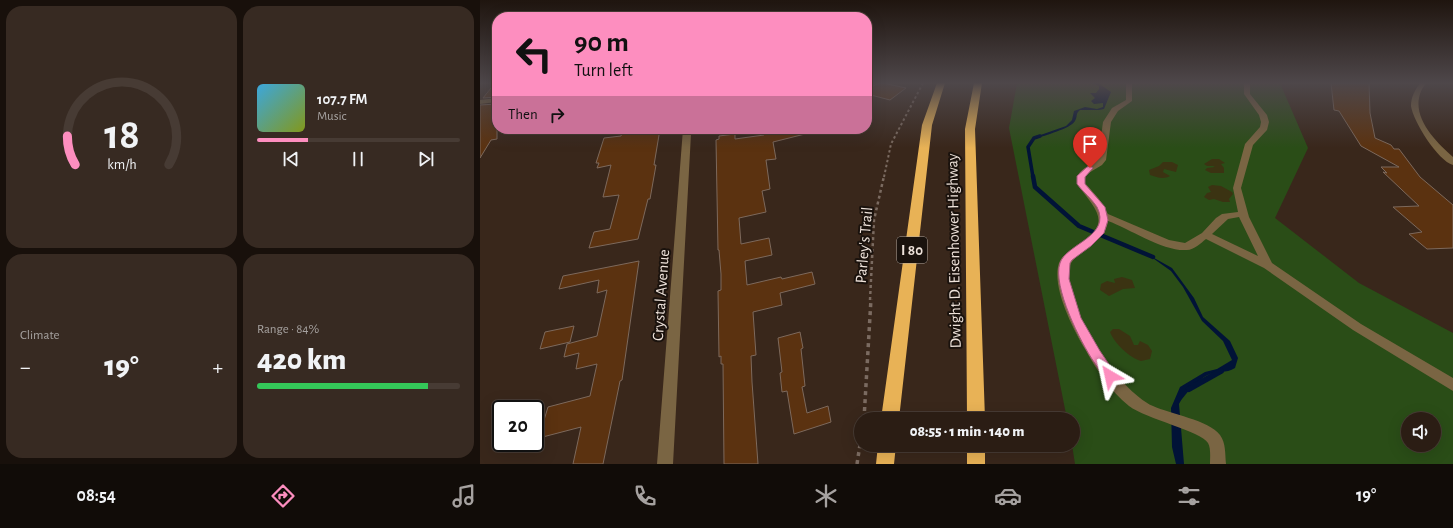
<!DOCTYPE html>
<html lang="en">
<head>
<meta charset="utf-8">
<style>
	:root { --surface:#2b1d14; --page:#372a22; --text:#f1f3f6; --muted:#a6a2a0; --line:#473b34; --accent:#fd8ebf }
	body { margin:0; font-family:"Alegreya Sans",sans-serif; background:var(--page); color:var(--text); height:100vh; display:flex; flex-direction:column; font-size:15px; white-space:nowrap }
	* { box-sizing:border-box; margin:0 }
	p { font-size:13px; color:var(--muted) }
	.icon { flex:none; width:22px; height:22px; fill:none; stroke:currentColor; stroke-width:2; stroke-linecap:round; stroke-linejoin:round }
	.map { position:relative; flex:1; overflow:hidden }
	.panel { display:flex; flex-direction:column; gap:6px; padding:6px; background:#18100b; width:480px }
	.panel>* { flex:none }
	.top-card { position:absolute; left:12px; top:12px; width:380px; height:122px; border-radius:16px; box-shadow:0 4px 16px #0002,0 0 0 1px var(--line); background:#fd8ebf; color:#111; overflow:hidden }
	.fabs { position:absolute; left:921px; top:412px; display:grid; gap:8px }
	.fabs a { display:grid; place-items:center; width:40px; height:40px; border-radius:50%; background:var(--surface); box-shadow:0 4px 16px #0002,0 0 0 1px var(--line); font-size:20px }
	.speed { position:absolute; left:12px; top:400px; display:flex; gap:8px; font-size:20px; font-weight:700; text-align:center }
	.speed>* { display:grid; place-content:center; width:52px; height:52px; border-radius:50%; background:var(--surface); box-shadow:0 4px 16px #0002,0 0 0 1px var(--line); line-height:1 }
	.speed .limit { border:2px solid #111; border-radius:6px; background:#fff; color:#111 }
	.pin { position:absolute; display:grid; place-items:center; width:34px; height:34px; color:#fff; margin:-41px -17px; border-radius:50% 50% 50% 0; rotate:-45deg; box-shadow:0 0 4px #0007 }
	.pin .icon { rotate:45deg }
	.me { position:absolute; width:44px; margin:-22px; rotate:324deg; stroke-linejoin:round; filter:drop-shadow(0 0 3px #0008) }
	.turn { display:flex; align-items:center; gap:14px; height:84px; padding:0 16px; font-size:18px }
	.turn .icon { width:52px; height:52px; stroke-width:2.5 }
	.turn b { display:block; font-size:28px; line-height:34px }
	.then { display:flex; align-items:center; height:38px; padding:0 16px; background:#0003; gap:8px; font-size:15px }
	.big { font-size:30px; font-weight:800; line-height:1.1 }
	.panel .tile { flex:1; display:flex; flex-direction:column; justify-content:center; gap:6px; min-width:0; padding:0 14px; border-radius:16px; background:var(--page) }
	.panel .dial { align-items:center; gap:0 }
	.dial svg { height:104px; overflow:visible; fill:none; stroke:var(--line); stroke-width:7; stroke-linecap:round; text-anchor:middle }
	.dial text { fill:var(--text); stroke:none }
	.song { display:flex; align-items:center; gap:12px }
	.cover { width:48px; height:48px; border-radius:6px; background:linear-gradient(135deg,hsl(200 70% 55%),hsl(70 70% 35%)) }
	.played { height:4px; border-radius:2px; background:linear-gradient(90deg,var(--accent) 25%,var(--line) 25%) }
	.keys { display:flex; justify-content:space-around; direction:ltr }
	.heat { display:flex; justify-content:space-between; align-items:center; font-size:22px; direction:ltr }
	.charge { height:6px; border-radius:3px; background:linear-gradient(90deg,#34c759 84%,var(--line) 0) }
	.panel .tiles { flex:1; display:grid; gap:6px; grid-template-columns:repeat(2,1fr) }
	.trip { position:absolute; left:374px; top:412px; width:226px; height:40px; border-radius:20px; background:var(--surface); box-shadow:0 4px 16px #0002,0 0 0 1px var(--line); font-weight:800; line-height:40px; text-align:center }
	.tabs { display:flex; height:64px; justify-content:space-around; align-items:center; background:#110c08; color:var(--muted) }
	.tabs .icon { width:28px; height:28px }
	.tabs .selected { color:var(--accent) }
	.tabs b { font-size:18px; color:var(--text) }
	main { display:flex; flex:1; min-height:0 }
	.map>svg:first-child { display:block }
	.green { fill:#2a4d17; fill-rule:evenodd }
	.sand { fill:#3b3312 }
	.water { fill:#011337 }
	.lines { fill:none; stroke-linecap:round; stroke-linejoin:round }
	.stream-far2 { stroke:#011337; stroke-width:3.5 }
	.stream-far1 { stroke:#011337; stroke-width:4.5 }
	.stream { stroke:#011337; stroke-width:6 }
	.building { fill:#5b3210; stroke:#7d695c }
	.path-far2 { stroke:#7b6b61; stroke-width:2; stroke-dasharray:2.5 2.5; stroke-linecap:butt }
	.path-far1 { stroke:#7b6b61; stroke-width:2.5; stroke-dasharray:3 3; stroke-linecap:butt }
	.path { stroke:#7b6b61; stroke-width:3.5; stroke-dasharray:4 4; stroke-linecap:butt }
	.minor { fill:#7a6543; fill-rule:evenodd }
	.highway { fill:#e8b256; fill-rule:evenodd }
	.route { fill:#fd8ebf; stroke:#a45c7c }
	.labels { text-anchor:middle; stroke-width:4; stroke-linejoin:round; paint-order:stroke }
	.shield { fill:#1a120d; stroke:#aea49c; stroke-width:1 }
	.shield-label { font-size:15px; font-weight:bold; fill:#eee2da }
	.street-label { font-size:16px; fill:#eee2da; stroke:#1a120d }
</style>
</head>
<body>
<main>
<section class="panel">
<div class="tiles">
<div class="tile dial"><svg viewBox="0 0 100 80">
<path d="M14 69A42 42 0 1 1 86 69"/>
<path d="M14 69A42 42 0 0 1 8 47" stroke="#fd8ebf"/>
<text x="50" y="56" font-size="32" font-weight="700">18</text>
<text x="50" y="72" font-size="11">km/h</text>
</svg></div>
<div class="tile">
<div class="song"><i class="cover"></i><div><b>107.7 FM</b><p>Music</p></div></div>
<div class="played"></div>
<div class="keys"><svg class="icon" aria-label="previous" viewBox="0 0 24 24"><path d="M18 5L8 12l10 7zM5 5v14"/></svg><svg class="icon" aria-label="pause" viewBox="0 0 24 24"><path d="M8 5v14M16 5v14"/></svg><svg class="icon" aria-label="next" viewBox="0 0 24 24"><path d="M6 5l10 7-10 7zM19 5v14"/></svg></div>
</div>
<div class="tile"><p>Climate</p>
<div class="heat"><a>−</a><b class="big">19°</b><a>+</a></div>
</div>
<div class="tile"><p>Range · 84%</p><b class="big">420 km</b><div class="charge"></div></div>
</div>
</section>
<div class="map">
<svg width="973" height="464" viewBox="0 0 973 464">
	<rect width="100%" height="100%" fill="#39271b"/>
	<path class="green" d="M537,83H800L828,148L795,218L879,283L973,333V464H595L592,445H593V419H587L529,128ZM928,419H954V445H928Z"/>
	<path class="sand" d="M732,159H739L745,163L741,164L744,168V173H731L725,170L727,168L735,167L733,166H727L724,164Z
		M683,162H692L698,165L696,172L684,169L683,172L690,176C683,180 677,177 670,175L669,170L679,166Z
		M732,185L741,186L752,192L753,194L749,199L750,202H743L734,199L729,200L724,197L727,193L731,192L728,187Z
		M642,277L652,280L655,288L643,289L629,296L620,290L621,284L627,281L635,283L634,279Z
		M633,329H639L650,336L654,345H658L660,341L668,345L672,351L670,359L661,361C650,358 634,343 630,332Z"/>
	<path class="water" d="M612,83H618L631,92L624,109L619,110H600C595,114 598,116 595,121C590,129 565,135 555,139L552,138L586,126L592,120L594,111L605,107L617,109L623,107V103L614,104L611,101L615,98L610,93H616L619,89V86Z
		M667,254L692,268L714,298L723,317L750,341L758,358L755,368C746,374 737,370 728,375C720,378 703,396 699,404L704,464H696L692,447L691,408L700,387L725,372L737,369L752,360L743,341L722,321L703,287L691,271Z"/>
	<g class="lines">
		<path class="stream-far2" d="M553,177L548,147L554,138L560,136"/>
		<path class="stream-far1" d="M553,176L555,187L599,226L673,257"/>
		<path class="stream" d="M709,389L741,371"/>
	</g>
	<path class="building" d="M15,83H17V97L3,98Z
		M399,83H403L426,88L410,100L387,94V89Z
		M851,83H889L890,113L895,138L911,145L914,149H919L940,177L973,205V248L947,249L929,234L942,232L913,207L939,206L903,172L907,173L901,167H919L881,146L859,111L854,110Z
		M17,104V139L11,140L0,158V105Z
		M152,129H180L174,165H176L170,199H168L158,239L109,248L114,232L130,229L139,195L123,197L131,165L117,168L119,163H116L124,138L141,136L142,133L152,131Z
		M292,129H328L329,133L293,142L296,159L286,160L290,189L282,191L286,212L259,218L261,244L289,238L292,255L265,261L267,285L301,277L302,279L332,272L335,284L300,293L302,305L273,312L276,355L271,356L272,382L278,464H244L243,364H241V356L239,357L238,291L241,290V274L239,250H238L236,140L239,139V136L255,134V139L284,135L283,131Z
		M159,261L142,380L140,381L138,391L123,464H93L101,427L55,439V431L57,422L64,420L68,407L110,396L117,364L96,369L99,353L84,357L87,344L117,336L127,290L117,293L119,280L79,289L83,276Z
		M94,326L90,342L60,349L65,332Z
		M320,332L323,348L321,349L325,386L322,387L327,413L348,406L351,422L314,434L307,391L302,392L300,373L302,372L298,338Z"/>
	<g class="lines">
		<path class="path-far2" d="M404,177L411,144L443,83"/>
		<path class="path-far1" d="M390,300L394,220L404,176"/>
		<path class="path" d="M384,419L391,299
			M377,464L381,438"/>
		<path class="minor" d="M646,83H652V101L638,111L631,122L626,160L622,165L607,174L605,179V183L619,199L628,214L689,240L705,243L722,233L736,218L742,214L758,212L753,188L765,144L780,127L781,122L779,115L764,94V83H770V94L787,115L789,122L787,130L773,145L761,188L769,217L792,263L881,324L973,378V391L873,330L784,268L726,239C721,243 714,250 707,250C684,252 650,229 628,221C625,246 589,251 589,271C587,311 637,389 673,406C690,414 729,420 740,435C746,443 745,454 746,464H730C730,458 731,448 728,443C721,431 666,419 649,406C630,391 616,369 605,349C593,329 571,286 579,263C582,255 590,251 597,246C634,223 616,210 597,184C595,169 609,168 618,159L623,122L632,108L646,100ZM759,217L778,256L732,234L748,219Z
			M940,83H946C944,86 941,90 940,94C932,119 957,143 973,157V165C958,161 933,121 931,106C931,97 935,90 940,83Z
			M17,98V102L0,104V100Z
			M203,129H233L229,131L211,134L193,464H177Z"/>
		<path class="highway" d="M457,83H465L452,125L419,419H401L442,125Z
			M494,83H502L495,129L505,419H487L485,129Z
			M398,445H416L414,464H396Z
			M487,445H505V464H487Z"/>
	</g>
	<linearGradient id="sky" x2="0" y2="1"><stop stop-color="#1f150f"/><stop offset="0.56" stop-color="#4e474a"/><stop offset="1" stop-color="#4e474a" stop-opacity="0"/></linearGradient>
	<rect width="973" height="148" fill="url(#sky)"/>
	<path class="route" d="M610,166L613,168L605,177V184L625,207L628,220L624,233L611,246L592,260L590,263L589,279L601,318L620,351L637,376L635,379C624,383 619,369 614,362C601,343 572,286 580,263C586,244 632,236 617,207C612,199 603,192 597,184V176L607,167Z"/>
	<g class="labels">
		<rect class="shield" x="417" y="237" width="30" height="26" rx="3"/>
		<g class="shield-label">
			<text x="432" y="255">I 80</text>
		</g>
		<g class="street-label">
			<text transform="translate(383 245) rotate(-85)" y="6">Parley's Trail</text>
			<text transform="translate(473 251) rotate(-91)" y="6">Dwight D. Eisenhower Highway</text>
			<text transform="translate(180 295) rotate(-86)" y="6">Crystal Avenue</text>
		</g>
	</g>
</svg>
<div class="fabs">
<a><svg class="icon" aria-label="sound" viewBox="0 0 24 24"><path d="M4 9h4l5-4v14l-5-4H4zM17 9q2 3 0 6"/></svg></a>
</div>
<div class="speed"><div class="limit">20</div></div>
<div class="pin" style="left:610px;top:168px;background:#d93025"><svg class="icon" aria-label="arrive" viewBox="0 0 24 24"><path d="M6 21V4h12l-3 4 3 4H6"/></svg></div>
<svg class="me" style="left:630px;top:376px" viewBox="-20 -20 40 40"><path d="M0-17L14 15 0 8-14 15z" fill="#fd8ebf" stroke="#fff" stroke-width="4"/></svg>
<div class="trip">08:55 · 1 min · 140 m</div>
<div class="top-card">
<div class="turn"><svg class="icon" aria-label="left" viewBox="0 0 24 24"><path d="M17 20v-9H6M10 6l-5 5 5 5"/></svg><div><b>90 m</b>Turn left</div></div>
<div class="then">Then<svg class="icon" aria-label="right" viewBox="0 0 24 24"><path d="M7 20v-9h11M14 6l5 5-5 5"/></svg></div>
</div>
</div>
</main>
<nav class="tabs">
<b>08:54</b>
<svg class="icon selected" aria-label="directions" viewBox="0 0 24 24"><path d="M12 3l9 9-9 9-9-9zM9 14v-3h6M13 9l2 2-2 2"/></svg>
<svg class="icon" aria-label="music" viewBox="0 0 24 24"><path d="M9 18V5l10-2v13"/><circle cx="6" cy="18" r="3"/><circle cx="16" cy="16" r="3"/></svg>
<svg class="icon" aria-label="phone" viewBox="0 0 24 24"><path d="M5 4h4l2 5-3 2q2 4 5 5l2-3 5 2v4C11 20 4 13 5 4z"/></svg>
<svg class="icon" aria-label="climate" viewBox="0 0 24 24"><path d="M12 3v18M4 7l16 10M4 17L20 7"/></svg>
<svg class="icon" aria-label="car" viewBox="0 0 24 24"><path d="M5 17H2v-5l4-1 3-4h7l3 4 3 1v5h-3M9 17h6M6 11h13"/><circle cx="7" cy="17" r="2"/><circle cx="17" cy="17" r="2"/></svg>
<svg class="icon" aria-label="filters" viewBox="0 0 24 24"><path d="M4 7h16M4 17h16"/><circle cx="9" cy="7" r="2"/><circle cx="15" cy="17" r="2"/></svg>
<b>19°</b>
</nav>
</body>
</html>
